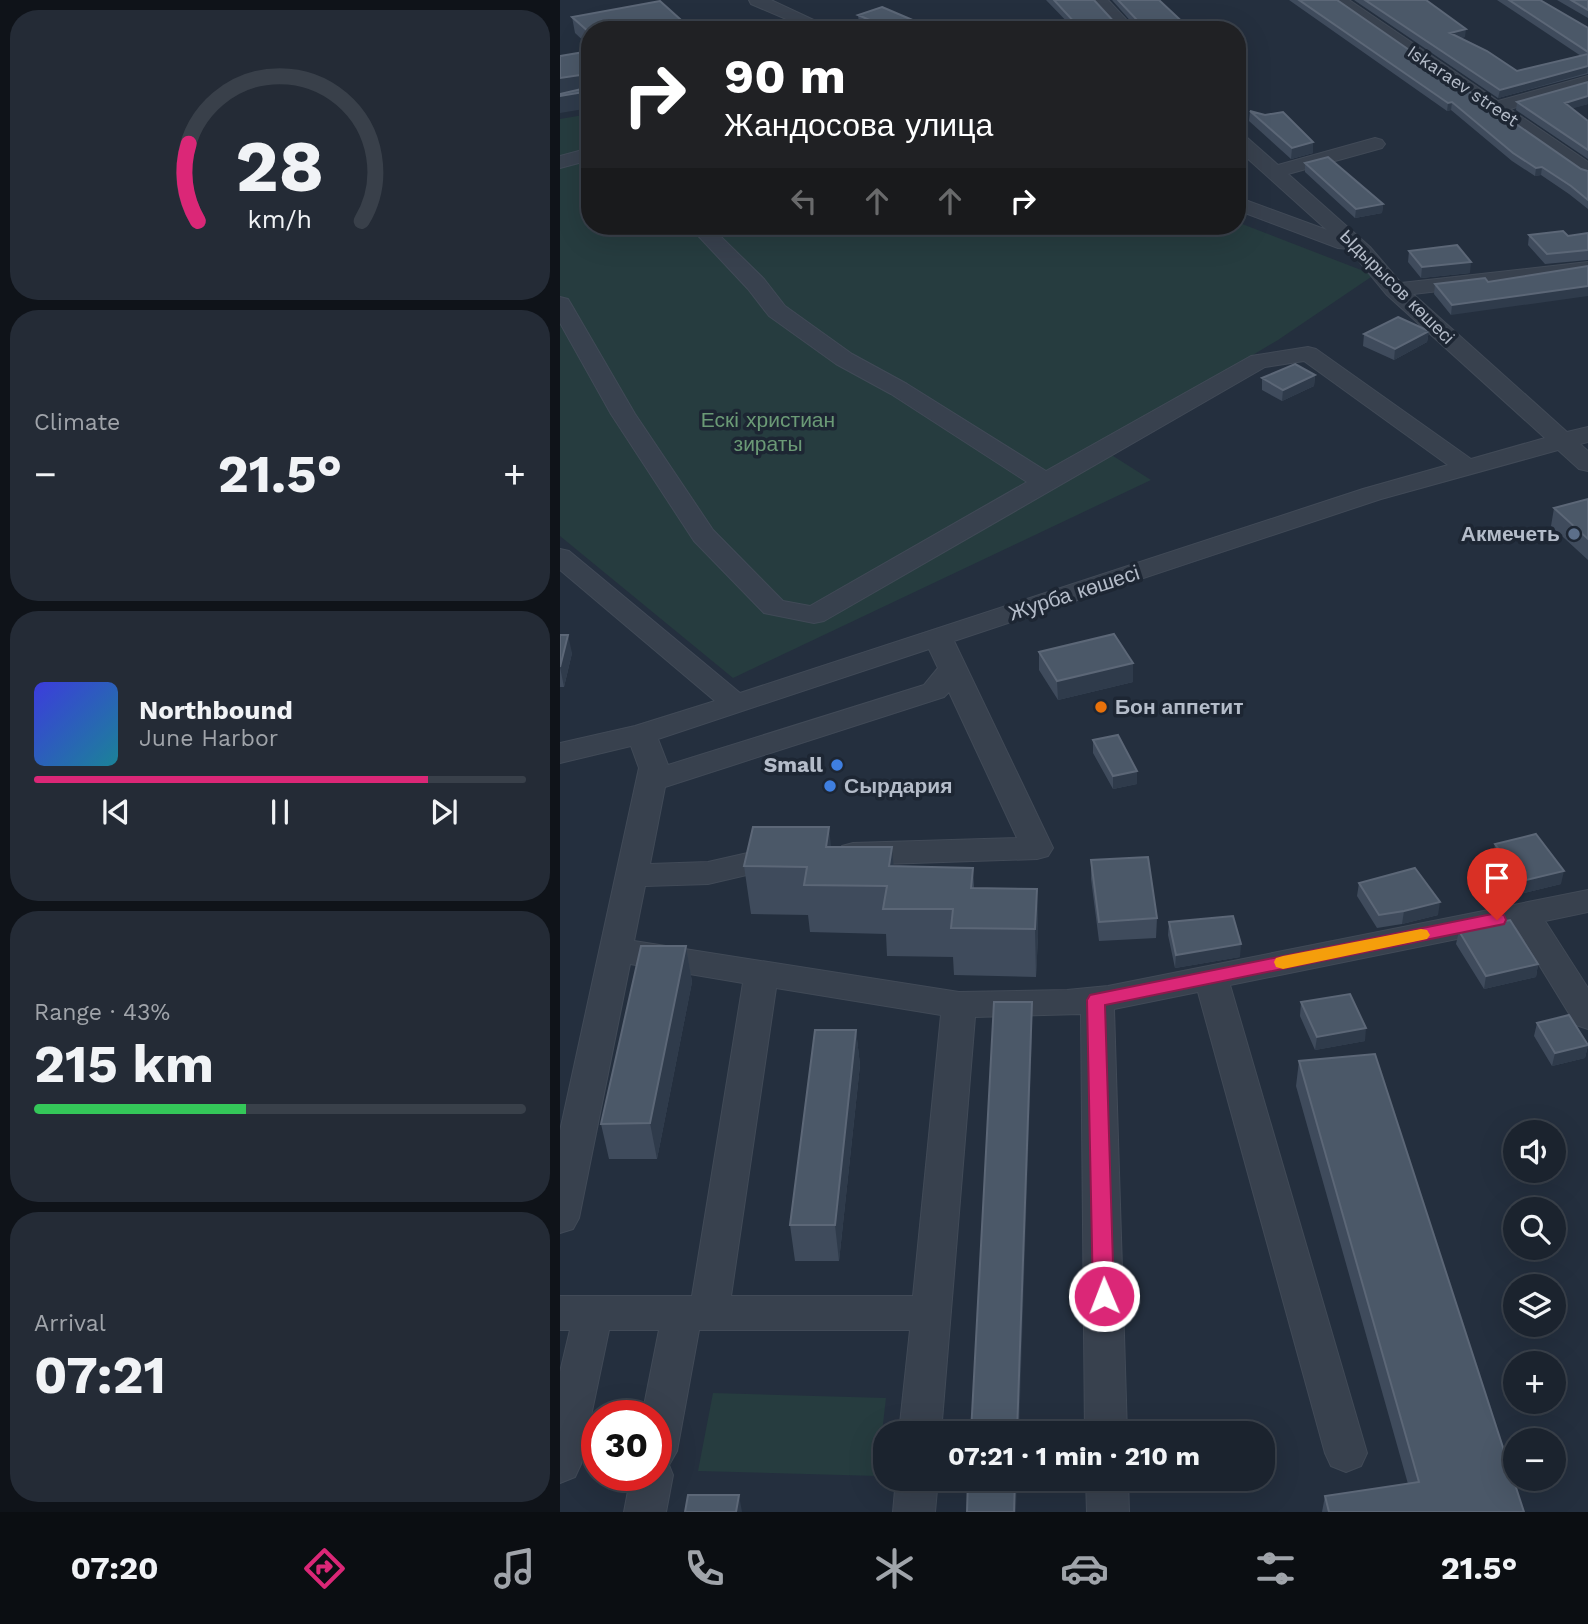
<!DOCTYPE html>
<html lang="en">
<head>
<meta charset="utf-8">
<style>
	:root { --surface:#1b232e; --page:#242b36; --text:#f1f3f6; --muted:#a0a4aa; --line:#39404a; --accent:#db2777 }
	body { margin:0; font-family:"Work Sans",sans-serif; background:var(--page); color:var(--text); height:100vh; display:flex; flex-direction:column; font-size:26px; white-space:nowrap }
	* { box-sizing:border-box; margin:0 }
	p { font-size:23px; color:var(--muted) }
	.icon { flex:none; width:38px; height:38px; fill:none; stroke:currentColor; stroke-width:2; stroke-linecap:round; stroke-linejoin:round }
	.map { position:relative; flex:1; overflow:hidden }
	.side { display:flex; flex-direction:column; gap:10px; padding:10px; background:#0f1319; width:560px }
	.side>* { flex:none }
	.banner { position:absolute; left:21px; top:21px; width:665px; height:214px; border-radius:28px; box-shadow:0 7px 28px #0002,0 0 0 2px var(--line); background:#202124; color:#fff; overflow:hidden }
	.fabs { position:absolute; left:943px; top:1120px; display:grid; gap:14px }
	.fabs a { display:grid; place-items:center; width:63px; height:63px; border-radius:50%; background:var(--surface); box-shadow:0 7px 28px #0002,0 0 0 2px var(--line); font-size:35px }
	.speed { position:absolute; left:21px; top:1400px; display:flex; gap:14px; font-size:35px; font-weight:700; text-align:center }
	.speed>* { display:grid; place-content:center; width:91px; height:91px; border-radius:50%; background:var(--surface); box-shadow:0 7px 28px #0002,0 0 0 2px var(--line); line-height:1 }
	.speed .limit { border:10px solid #d22; background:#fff; color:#111 }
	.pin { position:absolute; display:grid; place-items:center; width:60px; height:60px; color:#fff; margin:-72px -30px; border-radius:50% 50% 50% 0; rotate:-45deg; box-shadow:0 0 7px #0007 }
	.pin .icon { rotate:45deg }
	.me { position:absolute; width:77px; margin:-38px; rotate:359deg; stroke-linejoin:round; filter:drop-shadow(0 0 5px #0008) }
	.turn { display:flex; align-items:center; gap:24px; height:147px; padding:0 28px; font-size:32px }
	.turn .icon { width:91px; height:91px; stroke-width:2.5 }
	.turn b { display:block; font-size:49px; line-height:60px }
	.lanes { display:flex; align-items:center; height:66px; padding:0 28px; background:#0003; justify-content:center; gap:35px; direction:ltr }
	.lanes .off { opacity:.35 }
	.big { font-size:52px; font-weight:700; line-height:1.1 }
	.side .widget { flex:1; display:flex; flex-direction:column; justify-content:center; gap:10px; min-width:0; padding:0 24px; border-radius:28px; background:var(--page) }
	.side .dial { align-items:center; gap:0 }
	.dial svg { height:182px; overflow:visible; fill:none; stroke:var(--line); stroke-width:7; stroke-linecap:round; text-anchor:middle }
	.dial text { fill:var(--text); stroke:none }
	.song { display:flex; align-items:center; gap:21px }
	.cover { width:84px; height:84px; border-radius:10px; background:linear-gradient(135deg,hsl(240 70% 55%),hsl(190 70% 35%)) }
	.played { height:7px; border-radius:4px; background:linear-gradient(90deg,var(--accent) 80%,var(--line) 80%) }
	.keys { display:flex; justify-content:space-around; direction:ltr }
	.heat { display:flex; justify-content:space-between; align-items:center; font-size:38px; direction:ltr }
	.charge { height:10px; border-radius:5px; background:linear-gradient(90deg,#34c759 43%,var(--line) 0) }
	.trip { position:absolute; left:313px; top:1421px; width:402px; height:70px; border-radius:28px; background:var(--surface); box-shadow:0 7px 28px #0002,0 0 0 2px var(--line); font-weight:700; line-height:70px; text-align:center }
	.tab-bar { display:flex; height:112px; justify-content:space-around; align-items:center; background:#0b0e12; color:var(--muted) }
	.tab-bar .icon { width:49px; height:49px }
	.tab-bar .on { color:var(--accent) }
	.tab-bar b { font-size:32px; color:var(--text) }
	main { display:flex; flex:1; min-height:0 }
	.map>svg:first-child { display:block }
	.green { fill:#263c3f }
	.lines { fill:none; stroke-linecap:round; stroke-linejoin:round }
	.minor-casing { stroke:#414a57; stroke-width:2 }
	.minor { fill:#38414e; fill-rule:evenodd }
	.wall { fill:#3f4b5c }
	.shaded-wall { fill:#2f3b4b }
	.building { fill:#4b5868; stroke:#5c6777; stroke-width:2 }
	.route { fill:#db2777; stroke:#8e194d; stroke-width:2 }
	.slow { fill:#f59e0b }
	.service-dot { fill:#5c6f8a; stroke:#1d2633; stroke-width:2.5 }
	.food-dot { fill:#e8710a; stroke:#1d2633; stroke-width:2.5 }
	.shop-dot { fill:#3f7fe0; stroke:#1d2633; stroke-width:2.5 }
	.labels { text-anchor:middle; stroke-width:7; stroke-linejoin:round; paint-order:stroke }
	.far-street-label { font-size:18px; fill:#b4bcc9; stroke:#1d2633 }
	.park-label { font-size:21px; fill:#6b9a76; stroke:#1d2633 }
	.poi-label { font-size:21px; font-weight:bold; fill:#b4bcc9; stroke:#1d2633; text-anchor:end }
	.street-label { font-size:21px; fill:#b4bcc9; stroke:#1d2633 }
</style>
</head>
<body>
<main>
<section class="side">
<div class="widget dial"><svg viewBox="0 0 100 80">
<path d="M14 69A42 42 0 1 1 86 69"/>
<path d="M14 69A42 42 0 0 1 10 35" stroke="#db2777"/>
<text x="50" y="56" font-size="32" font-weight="700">28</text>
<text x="50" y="72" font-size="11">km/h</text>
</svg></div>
<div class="widget"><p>Climate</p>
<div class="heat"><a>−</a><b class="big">21.5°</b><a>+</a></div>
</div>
<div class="widget">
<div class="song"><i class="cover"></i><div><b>Northbound</b><p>June Harbor</p></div></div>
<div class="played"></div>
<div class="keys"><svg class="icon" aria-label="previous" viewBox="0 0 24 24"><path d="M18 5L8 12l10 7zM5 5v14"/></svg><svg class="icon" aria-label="pause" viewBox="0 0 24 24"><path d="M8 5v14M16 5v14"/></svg><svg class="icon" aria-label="next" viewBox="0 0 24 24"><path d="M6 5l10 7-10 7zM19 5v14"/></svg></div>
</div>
<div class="widget"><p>Range · 43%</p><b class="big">215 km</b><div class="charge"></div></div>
<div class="widget"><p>Arrival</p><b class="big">07:21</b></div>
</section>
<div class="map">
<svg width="1028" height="1512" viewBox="0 0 1028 1512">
	<rect width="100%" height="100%" fill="#242f3e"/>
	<path class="green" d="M30,114V226H677V222L814,275L718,340L539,447L591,480L173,678L0,536V119Z
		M153,1393L326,1398L317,1476L138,1471Z"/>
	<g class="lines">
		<g class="minor-casing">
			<path id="minor" d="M189,0H211L275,30H252L191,4Z
				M531,0H548L576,30H558Z
				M770,0H789L938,101L1028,76V87L950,109L1028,162V177L1021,175Z
				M677,133L684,135L718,165L815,138L822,140L825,144L822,148L728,174L810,247L841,283L1028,262V274L853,294L1007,432L1028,427V442L1020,444L1028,451V471L1019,469L998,450L821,499L394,641L493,848L488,856L477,859L293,865L282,862L277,854L282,846L293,843L457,838L389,692L384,697L105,787L90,864L148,862L223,845L234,848L239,856L234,864L148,884L85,886L74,941L399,992L507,990L548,986L1028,890V912L985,921L1028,988V1029L1016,1025L956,927L670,985L807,1453L801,1466L786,1472L771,1466L765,1453L638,992L554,1009L567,1433H525L521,1014L415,1017L381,1433H339L350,1330H139L117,1451L109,1465L113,1475L106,1512H64L71,1475H96V1416H82L99,1330H49L21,1464L15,1477L0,1483V1372L10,1330H0V1296H132L183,983L70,964L19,1218L13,1229L0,1233V1131L79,768L71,746L0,763V743L75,726L155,701L0,570V549L9,551L180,693L803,489L888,465L744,361L705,367L264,621L254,623L204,613L134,541L51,414L0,323V297L8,299L11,304L75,414L153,530L223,601L250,606L467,482L331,394L276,364L209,316L188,289L129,226H150L204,279L225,306L292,354L347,384L486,471L691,356L748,347L756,349L911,459L985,438L827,295L789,249L778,248L677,210V197L767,230L677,149ZM369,649L378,668L364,685L108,765L98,739ZM216,988L381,1015L353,1296H171Z
				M30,148V160L0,168V156Z
				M336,1479H378L375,1512H333Z
				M526,1479H568L569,1512H527Z"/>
		</g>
		<use href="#minor" class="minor"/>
	</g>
	<path class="wall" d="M486,0H534L556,24L574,25L552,0H599L631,30H515Z
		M729,0H777L1021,169L1028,171V209L1009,194L981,175L975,176L952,161L891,110L887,111Z
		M794,0H866L905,37L900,38L957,71L1021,56L937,0H980L1028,28V74L938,98Z
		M997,0H1028V18Z
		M298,15L376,30H313L299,23Z
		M12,17L30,30V47L15,33Z
		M1028,82V104L1012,108L1028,121V159L956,110L957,102Z
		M690,111L705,115L753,153L731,159L689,121Z
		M745,163L823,204L822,213L795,218L745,172Z
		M1028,233V260L985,264L968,245L969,235L1008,236Z
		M849,251L910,273L861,278L848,262Z
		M928,282L891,315L874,294L875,284Z
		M869,331L867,342L834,360L803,346L804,334Z
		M755,375L754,386L722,401L702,390V378Z
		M1028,499V560L991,526L994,508Z
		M0,635L12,653L4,687H0Z
		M479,652L573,682L498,700L479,670Z
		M533,740L577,784L553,789L533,753Z
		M935,844L1001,884L960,894L933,857Z
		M271,847L333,867L413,868L414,888L477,889L478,936L476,977L394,975L393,957L327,956L326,934L250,932L248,915L191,914L184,866Z
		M531,860L597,918L596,938L539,941L531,879Z
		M799,883L878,915L842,924L817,928L797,896Z
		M609,922L680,957L615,968L608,935Z
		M899,931L978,964L976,977L924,989L896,944Z
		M126,946L132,982L97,1159H49L41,1124Z
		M741,1002L805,1041L755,1050L740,1016Z
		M977,1023L1028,1045L1025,1058L992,1066L974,1036Z
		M296,1030L300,1065L279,1261H235L230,1225Z
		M739,1061L964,1512L848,1484L736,1086Z
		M765,1496L769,1512H762Z"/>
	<path class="shaded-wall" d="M121,20L122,30H112L111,22Z
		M533,21V29L516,30V24Z
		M906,29L905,37L889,40L890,33Z
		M1028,66L1027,73L938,98L940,90Z
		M27,74L30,90L0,95V78Z
		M30,91V108L0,113V96Z
		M1028,96V104L1004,111L1005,103Z
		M892,102L891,110L887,111L888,103Z
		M753,142V153L731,159L732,148Z
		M982,167L981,175L975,176L976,168Z
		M823,204L822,213L795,218L796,209Z
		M911,262L910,273L861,278L862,267Z
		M1028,286V296L891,315L892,305Z
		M869,331L867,342L834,360L835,349Z
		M755,375L754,386L722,401L723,390Z
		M8,635L12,653L4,687L0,667Z
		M573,663V682L498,700L497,681Z
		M577,771V784L553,789V776Z
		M269,827L274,875L266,847Z
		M332,847L336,895L329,866Z
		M1004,871L1001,884L960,894L962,881Z
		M477,889L478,936L476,977L475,929Z
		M880,902L878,915L842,924L844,911Z
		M681,944L680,957L615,968L616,955Z
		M126,946L132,982L97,1159L90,1123Z
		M978,964L976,977L924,989L926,976Z
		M472,1002V1038L459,1433H457Z
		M806,1028L805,1041L755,1050L757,1037Z
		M296,1030L300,1065L279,1261L275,1225Z
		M1028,1045L1025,1058L992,1066L995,1053Z
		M455,1479H457L456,1512H454Z
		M179,1495L182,1512H176Z"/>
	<path class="building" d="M494,0H534L556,24L576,25L579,22L558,0H599L631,30H543L533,21L516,24Z
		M739,0H777L1021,169L1028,171V200L1011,186L982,167L976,168L953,153L892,102L888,103Z
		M805,0H866L906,29L890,33L927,51L957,71L1028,54V66L940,90Z
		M949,0H980L1028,28V52Z
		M1011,0H1028V10Z
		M100,1L121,20L111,22L117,30H30V33L12,17Z
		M322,7L376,30H333L298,15Z
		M30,51V76L27,74L0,78V56Z
		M1028,82V96L1005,103L1028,121V150L957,102Z
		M30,87V91L0,96V94Z
		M690,111L705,115L723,112L753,142L732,148Z
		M768,157L823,204L796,209L745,163Z
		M1003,231L1008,236L1028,233V250L987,254L969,235Z
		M897,245L911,262L862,267L849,251Z
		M1028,266V286L892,305L875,284L925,278L928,282Z
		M838,317L869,331L835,349L804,334Z
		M735,364L755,375L723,390L702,378Z
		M1028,499V539L994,508Z
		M554,634L573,663L497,681L479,652Z
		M0,635H8L0,667Z
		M558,735L577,771L553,776L533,740Z
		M193,827H269L266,847H332L329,866L413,868L411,888L477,889L475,929L391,928L393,909H323L327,886L244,885L247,867L184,866Z
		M976,834L1004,871L962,881L935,844Z
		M588,857L597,918L539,922L531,860Z
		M855,868L880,902L844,911L819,915L799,883Z
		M673,916L681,944L616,955L609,922Z
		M950,920L978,964L926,976L899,931Z
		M81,946H126L90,1123L41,1124Z
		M790,994L806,1028L757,1037L741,1002Z
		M434,1002H472L457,1433H411Z
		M1009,1015L1028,1045L995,1053L977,1023Z
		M255,1030H296L275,1225H230Z
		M815,1054L964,1512H769L765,1496L859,1482L739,1061Z
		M408,1479H455L454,1512H407Z
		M128,1495H179L176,1512H125Z"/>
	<path class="route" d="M937,913L944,915L946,920L944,924L545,1005L554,1296L551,1302L544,1305L536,1302L533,1296L527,1000L530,995Z"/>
	<path class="slow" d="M861,929L867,930L870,935L867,939L723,969L716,967L714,962L716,958L723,956Z"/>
	<circle class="service-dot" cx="1014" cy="534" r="7"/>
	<circle class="food-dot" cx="541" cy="707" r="7"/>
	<g class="shop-dot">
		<circle cx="277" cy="765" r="7"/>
		<circle cx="270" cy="786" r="7"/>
	</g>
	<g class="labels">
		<g class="far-street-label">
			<text transform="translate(903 86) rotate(34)" y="6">Iskaraev street</text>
			<text transform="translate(837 287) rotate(45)" y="6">Ыдырысов көшесі</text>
		</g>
		<g class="park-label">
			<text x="208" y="427">Ескі христиан<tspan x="208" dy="24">зираты</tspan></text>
		</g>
		<g class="poi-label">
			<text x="1000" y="541">Акмечеть</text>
			<text x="555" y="714" text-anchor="start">Бон аппетит</text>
			<text x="263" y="772">Small</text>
			<text x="284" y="793" text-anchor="start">Сырдария</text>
		</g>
		<g class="street-label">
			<text transform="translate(514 593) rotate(-18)" y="7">Журба көшесі</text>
		</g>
	</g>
</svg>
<div class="fabs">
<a><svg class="icon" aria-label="sound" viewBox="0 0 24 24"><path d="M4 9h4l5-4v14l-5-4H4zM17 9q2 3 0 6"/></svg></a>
<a><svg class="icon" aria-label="search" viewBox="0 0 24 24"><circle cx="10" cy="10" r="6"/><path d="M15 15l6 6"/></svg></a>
<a><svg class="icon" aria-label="layers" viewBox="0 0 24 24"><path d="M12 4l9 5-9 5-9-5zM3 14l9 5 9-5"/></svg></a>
<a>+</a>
<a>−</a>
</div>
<div class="speed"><div class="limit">30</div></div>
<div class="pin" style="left:937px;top:920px;background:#d93025"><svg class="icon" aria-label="arrive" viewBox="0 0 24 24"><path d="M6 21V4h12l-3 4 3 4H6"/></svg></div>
<svg class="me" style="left:544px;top:1296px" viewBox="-20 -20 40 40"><circle r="17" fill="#db2777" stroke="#fff" stroke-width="3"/><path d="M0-11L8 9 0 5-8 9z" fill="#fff"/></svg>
<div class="trip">07:21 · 1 min · 210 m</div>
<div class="banner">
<div class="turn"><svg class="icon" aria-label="right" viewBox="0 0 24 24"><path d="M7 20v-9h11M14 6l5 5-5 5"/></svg><div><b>90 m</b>Жандосова улица</div></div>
<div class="lanes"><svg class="icon off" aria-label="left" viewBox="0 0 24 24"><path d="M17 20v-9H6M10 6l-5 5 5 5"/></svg><svg class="icon off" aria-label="ahead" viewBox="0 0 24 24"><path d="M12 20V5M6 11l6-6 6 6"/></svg><svg class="icon off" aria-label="ahead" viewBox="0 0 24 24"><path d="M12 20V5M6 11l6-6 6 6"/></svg><svg class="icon" aria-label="right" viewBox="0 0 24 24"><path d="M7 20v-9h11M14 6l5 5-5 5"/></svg></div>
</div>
</div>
</main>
<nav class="tab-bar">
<b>07:20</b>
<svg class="icon on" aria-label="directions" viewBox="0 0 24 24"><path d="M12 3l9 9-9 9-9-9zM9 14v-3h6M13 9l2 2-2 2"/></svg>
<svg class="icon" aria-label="music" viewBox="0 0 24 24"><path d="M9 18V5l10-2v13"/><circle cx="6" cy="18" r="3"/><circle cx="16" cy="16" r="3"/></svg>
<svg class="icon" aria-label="phone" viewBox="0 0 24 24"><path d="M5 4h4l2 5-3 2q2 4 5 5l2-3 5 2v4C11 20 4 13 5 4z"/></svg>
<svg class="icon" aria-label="climate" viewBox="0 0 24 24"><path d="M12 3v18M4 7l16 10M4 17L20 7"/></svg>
<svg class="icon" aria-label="car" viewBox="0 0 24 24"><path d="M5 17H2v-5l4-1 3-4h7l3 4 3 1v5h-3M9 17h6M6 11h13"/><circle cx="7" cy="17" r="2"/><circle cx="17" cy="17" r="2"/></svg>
<svg class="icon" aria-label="filters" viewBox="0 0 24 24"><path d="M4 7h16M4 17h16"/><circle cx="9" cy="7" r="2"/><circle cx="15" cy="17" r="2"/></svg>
<b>21.5°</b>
</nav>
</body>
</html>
